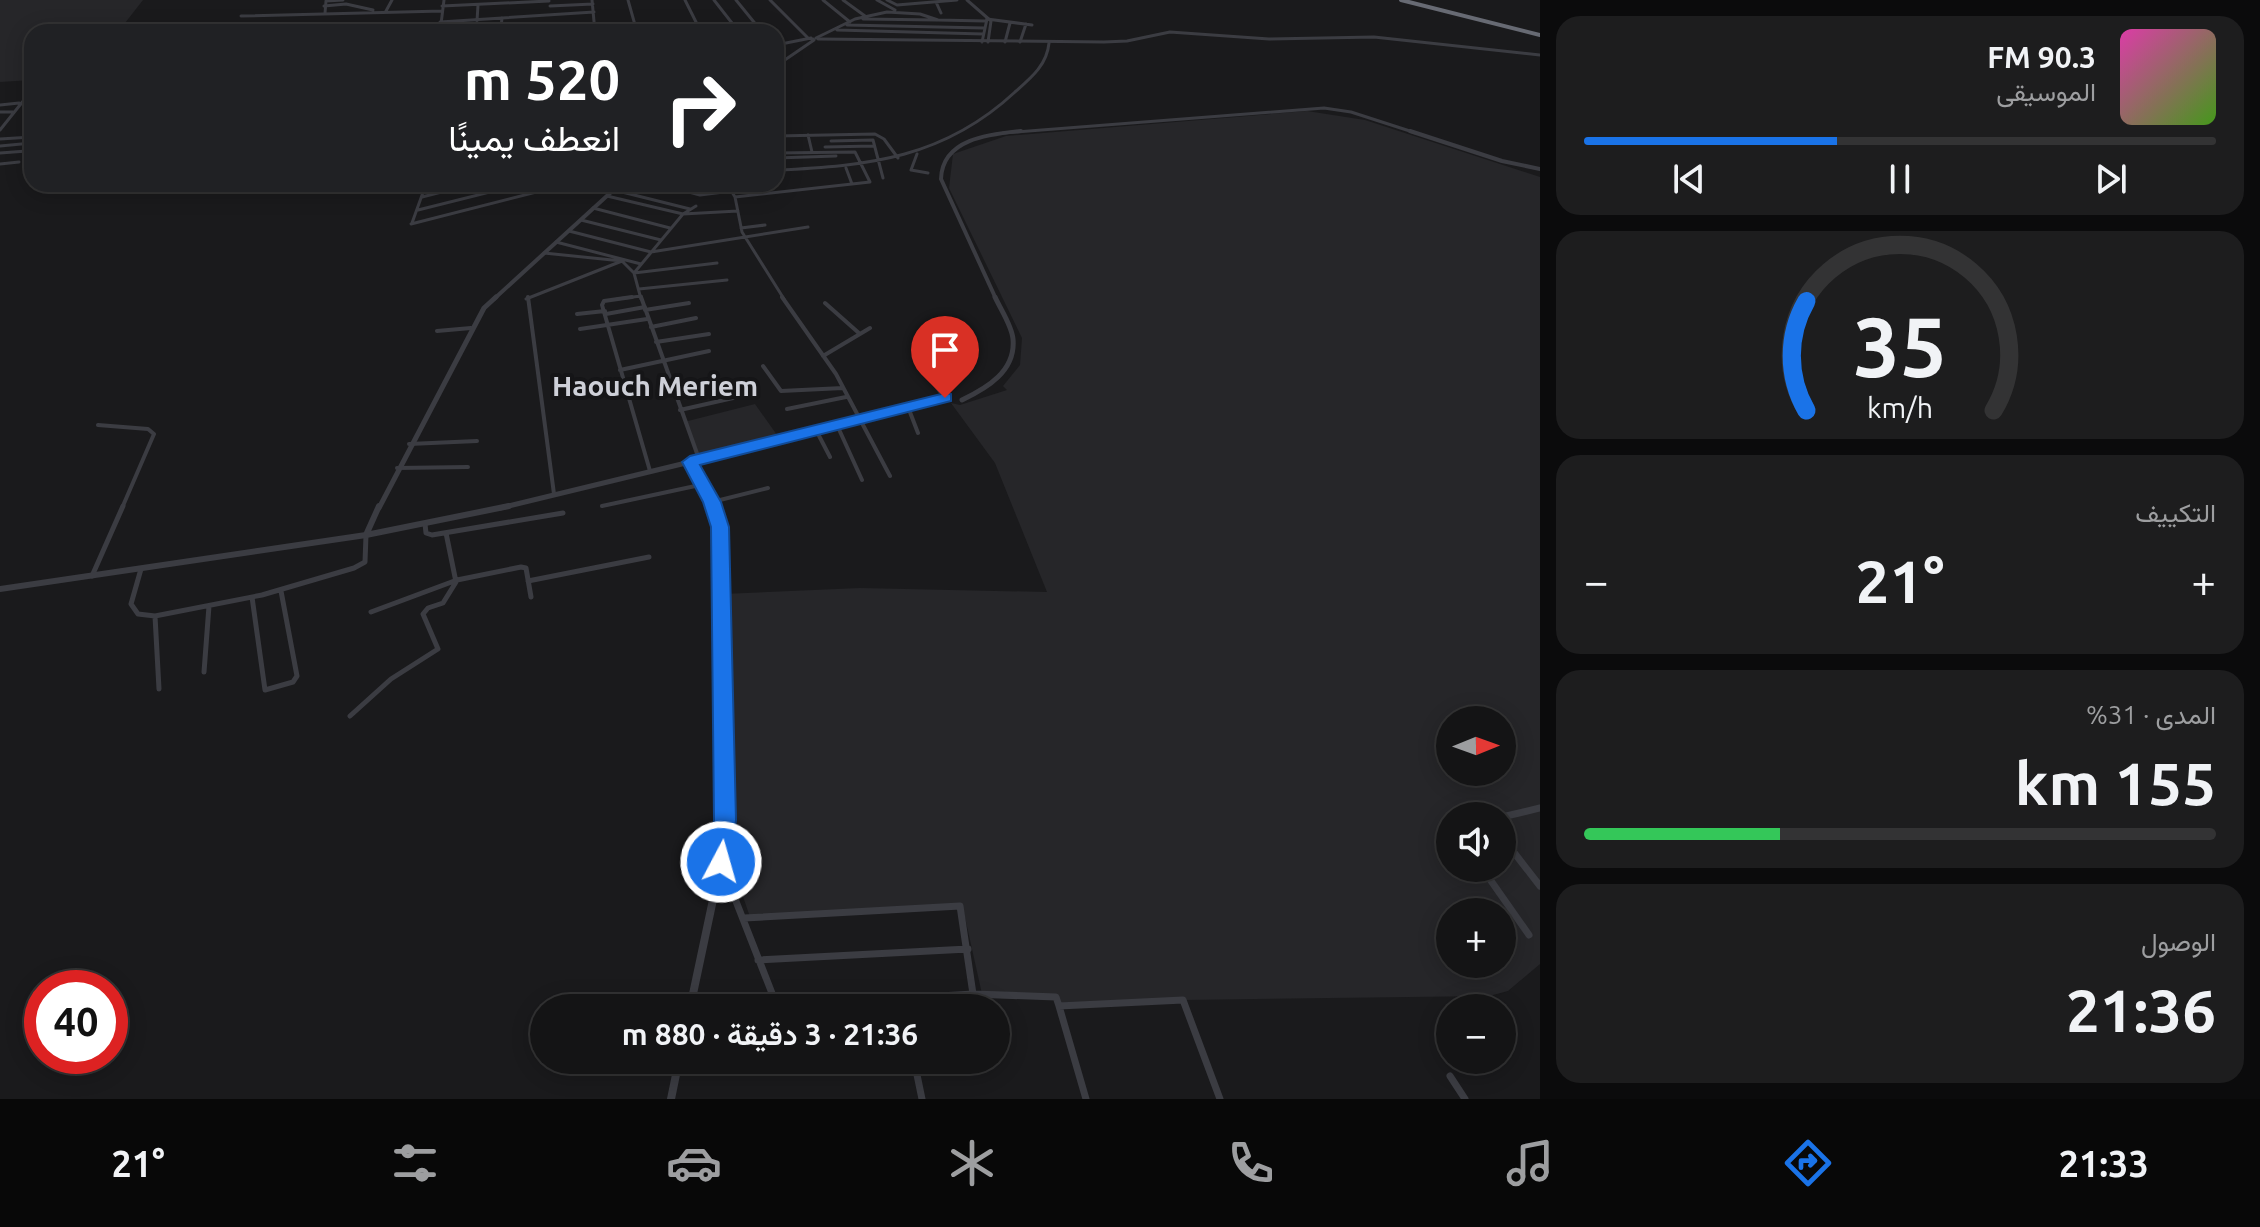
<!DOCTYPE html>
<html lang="ar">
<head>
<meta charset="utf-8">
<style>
	:root { --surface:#141415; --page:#1d1d1e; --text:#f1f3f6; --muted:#9d9ea0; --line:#333334; --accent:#1a73e8 }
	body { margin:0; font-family:Ubuntu,Vazirmatn,sans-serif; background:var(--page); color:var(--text); direction:rtl; height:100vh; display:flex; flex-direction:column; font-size:30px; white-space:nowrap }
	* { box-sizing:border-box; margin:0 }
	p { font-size:26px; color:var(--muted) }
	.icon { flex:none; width:44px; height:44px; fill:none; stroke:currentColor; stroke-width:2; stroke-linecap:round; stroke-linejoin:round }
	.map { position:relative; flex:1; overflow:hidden; direction:ltr }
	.panel { display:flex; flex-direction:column; gap:16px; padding:16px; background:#0b0b0c; width:720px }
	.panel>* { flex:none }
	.banner { position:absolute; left:24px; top:24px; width:760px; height:168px; border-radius:24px; box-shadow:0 4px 20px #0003,0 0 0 2px var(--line); direction:rtl; background:#202124; color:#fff; overflow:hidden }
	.needle { width:52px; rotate:89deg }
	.fabs { position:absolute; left:1436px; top:706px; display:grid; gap:16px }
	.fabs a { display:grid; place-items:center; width:80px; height:80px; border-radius:50%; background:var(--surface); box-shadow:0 4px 20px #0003,0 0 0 2px var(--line); font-size:40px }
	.speed { position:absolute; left:24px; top:970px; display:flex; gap:16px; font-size:40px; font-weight:700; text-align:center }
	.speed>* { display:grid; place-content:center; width:104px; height:104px; border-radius:50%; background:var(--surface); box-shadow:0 4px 20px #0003,0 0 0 2px var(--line); line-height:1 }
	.speed .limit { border:12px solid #d22; background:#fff; color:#111 }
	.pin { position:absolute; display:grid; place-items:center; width:68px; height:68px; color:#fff; margin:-82px -34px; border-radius:50% 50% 50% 0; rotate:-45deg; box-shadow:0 0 8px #0007 }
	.pin .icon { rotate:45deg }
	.me { position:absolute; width:88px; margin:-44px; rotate:6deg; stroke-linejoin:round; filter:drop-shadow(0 0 6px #0008) }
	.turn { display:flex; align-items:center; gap:28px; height:168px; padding:0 32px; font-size:36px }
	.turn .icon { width:104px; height:104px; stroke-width:2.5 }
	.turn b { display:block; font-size:56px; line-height:68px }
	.big { font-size:60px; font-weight:600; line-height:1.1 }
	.panel .widget { flex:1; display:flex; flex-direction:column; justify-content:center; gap:12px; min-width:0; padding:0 28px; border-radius:24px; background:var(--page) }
	.panel .dial { align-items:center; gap:0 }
	.dial svg { height:208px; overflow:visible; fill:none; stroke:var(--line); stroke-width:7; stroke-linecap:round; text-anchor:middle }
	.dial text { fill:var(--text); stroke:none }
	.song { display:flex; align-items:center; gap:24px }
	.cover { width:96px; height:96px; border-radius:12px; background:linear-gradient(135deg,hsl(320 70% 55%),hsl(100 70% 35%)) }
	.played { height:8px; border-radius:4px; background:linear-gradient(90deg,var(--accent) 40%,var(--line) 40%) }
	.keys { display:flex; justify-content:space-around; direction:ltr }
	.heat { display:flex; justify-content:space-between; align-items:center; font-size:44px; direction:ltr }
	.charge { height:12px; border-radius:6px; background:linear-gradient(90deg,#34c759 31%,var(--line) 0) }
	.trip { position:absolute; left:530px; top:994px; width:480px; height:80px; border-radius:40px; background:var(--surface); box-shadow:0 4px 20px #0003,0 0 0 2px var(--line); font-weight:600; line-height:80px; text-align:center; direction:rtl }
	.menu { display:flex; height:128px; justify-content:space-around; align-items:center; background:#080808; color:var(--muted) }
	.menu .icon { width:56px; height:56px }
	.menu .active { color:var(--accent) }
	.menu b { font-size:36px; color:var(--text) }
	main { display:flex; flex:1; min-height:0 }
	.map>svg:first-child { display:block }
	.built { fill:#262629; fill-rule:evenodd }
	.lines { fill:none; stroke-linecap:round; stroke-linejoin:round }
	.minor-far3 { stroke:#3b3c42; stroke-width:3 }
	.minor-far2 { stroke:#3b3c42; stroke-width:4 }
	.minor-far1 { stroke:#3b3c42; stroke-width:5 }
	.minor { stroke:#3b3c42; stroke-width:7 }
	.tertiary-far4 { stroke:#3b3c42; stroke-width:3 }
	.tertiary-far3 { stroke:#3b3c42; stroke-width:4 }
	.tertiary-far2 { stroke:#3b3c42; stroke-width:5 }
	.tertiary-far1 { stroke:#3b3c42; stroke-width:6 }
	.tertiary { stroke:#3b3c42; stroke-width:8 }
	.motorway { stroke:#676a73; stroke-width:4 }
	.route { fill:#1a73e8; stroke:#114b97; stroke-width:2 }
	.labels { text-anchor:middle; stroke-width:8; stroke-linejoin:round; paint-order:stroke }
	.neighbourhood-label { font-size:28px; font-weight:bold; fill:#ced0d8; stroke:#151517 }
</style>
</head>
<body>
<main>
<section class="panel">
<div class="widget">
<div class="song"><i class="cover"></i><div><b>90.3 FM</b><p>الموسيقى</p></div></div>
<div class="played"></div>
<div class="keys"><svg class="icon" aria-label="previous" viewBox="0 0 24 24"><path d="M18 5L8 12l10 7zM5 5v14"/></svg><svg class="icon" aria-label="pause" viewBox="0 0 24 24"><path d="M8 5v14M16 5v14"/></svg><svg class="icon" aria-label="next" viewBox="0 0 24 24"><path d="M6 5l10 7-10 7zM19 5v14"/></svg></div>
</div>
<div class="widget dial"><svg viewBox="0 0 100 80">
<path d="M14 69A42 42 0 1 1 86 69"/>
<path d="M14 69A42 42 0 0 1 14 27" stroke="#1a73e8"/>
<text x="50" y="56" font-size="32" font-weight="700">35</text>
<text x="50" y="72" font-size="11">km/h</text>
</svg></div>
<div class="widget"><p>التكييف</p>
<div class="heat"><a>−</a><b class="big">21°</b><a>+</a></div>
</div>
<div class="widget"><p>المدى · 31%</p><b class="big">155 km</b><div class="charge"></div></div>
<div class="widget"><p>الوصول</p><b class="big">21:36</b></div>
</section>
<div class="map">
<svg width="1540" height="1099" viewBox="0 0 1540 1099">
	<rect width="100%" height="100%" fill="#1a1a1c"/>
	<path class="built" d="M0,0H143L118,32H32V80L0,82Z
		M1307,111L1365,120L1540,177V964L1508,991L1489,996L1183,1000L1059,1006L1056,997L982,994L962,904L750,917L738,882L726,862L723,594L860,588L1047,592L995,463L951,403L960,405L1007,390L1003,386L1020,365L1022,338L949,188L953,154L1006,136ZM1450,720H1502V772H1450ZM1450,816H1502V868H1450ZM1450,912H1502V964H1450Z
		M755,404L777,435L698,455L684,422Z"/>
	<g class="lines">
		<path class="minor-far3" d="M592,0L595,32
			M628,0L637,32
			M685,0L701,32
			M714,0L739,32
			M736,0L762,32
			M770,0L808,38L813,39
			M823,0L850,22
			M843,0L865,16
			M877,0L895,10
			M887,0L897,5L957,0
			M936,2L941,13
			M324,6L346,4L373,10
			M442,6L549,1
			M550,6L593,4
			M386,11L392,0
			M325,13L326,1L343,0
			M241,16L442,11
			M863,19L937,20
			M987,19L1032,25
			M477,21L478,5
			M440,22L594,12
			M847,25L984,28
			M501,27L502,18
			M837,30L983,34
			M440,32L444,0
			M517,32L595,27
			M816,38L855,19L887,12L920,14L938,20L985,21
			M1005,42L1010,23
			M1020,42L1026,24
			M776,45L811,38
			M0,105L19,103
			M0,112H13
			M0,130L32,90
			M808,135L812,152
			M776,136L875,134L884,139L898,158
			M0,139L32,137
			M831,141L873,140L883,178
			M0,146L32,143
			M825,147L874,146
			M0,153L27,151
			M917,154L911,170L928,173
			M776,158L836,156
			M0,164L19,162
			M846,168L852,184
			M776,170C869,166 944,158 1015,92C1031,78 1047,65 1049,43
			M659,184L700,195L732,191
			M727,184L735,197L742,232L784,299
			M426,187L438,184
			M614,190L690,209
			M607,196L683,214L738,211
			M422,197L473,184
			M735,197L870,182L855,152L776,153
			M593,208L670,228
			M418,210L522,184
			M581,220L661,240
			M412,223L426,184
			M411,224L568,184
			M741,228L765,225
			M569,231L651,252L808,227
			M556,242L641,264
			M544,253L622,261L634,273L683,214L696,206
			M639,289L727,280
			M526,299L622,261
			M617,299L641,296
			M641,299L634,273L717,263"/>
		<path class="minor-far2" d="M528,297L554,494
			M632,297L604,301L602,305L650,471
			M641,297L699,459
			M782,297L836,374L890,476
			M825,303L860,334
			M645,310L689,303
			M577,314L605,311
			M606,314L645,307
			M651,327L696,318
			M580,329L647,319
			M437,331L471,328
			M656,342L709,334
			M823,356L870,328
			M763,366L781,391L843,388
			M620,370L709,351
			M908,407L918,433
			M787,409L846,397
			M680,410L742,396
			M98,425L148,429L154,434L122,508
			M837,425L862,480
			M816,430L830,457
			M409,444L477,441
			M690,462L945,398L929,377
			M397,468L468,467
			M712,502L768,488
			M602,506L700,485"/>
		<path class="minor-far1" d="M425,524L426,533L432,535L563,513
			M141,569L131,604L138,614L155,616L262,595L354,568L365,562L366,535
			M92,576L123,506
			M528,581L649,557
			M252,597L265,690L293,682L297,676L281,591
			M371,612L457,580L521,567L526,568L531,597
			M155,616L159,689
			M204,672L209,606
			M350,716L391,679L438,649L423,614L428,608L443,603L456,582L446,533"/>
		<path class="minor" d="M1502,817L1540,808
			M1502,837L1540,886
			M721,863L777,1006L973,994L1056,997L1059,1006L1183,1000L1220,1099
			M1482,868L1529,935
			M744,918L960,906L973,994
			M758,960L968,949
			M1059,1006L1086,1099
			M916,1070L922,1099
			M1450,1076L1465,1099"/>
		<path class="tertiary-far4" d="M967,0L991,21L988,42
			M818,39L1104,42L1127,41L1170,32L1269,39L1374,37L1540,55
			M982,42L987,19
			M776,66L814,40
			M1003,133L1324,108L1351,112L1416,133"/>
		<path class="tertiary-far3" d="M1410,131L1502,161L1540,169
			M494,299L620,184
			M996,299L941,179C942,139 989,134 1021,131"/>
		<path class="tertiary-far2" d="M962,400C987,388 1016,371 1013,339C1012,326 1001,310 995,297
			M379,508L484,308L496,297
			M500,508L690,462L714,508"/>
		<path class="tertiary-far1" d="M713,506L720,527L724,770
			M366,535L379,506
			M0,589L366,535L509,506"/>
		<path class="tertiary" d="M690,1008L721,862L725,820L724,768
			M671,1099L679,1060"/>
		<path class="motorway" d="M1401,0L1540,35"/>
	</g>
	<path class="route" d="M945,393L951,394V401L700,465L721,502L729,527L736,820L729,871L721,874L712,871L709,862L714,820L711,527L703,502L682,462L690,456Z"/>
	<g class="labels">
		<g class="neighbourhood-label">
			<text x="655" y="396">Haouch Meriem</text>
		</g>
	</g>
</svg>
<div class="fabs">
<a><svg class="needle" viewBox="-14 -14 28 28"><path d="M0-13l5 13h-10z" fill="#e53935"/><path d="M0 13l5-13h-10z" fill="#9d9ea0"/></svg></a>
<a><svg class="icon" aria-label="sound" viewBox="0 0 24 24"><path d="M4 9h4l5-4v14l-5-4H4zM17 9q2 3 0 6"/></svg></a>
<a>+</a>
<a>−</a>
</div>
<div class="speed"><div class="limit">40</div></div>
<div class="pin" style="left:945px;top:398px;background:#d93025"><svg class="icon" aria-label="arrive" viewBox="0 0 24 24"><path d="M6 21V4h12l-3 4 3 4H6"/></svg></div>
<svg class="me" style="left:721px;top:862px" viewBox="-20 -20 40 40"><circle r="17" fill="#1a73e8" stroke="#fff" stroke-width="3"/><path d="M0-11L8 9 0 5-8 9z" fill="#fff"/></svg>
<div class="trip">21:36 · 3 دقيقة · 880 m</div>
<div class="banner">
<div class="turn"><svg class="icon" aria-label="right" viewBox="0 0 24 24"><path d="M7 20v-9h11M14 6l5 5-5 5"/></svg><div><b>520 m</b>انعطف يمينًا</div></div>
</div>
</div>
</main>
<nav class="menu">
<b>21:33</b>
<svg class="icon active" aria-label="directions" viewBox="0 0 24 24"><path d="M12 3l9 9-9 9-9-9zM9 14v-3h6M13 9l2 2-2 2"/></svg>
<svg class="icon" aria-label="music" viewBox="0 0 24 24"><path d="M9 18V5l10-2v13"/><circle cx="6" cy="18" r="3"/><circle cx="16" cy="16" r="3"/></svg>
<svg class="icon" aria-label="phone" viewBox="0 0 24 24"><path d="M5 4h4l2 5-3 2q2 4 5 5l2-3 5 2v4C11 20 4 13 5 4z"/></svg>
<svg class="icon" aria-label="climate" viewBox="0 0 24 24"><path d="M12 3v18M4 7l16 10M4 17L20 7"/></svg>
<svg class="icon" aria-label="car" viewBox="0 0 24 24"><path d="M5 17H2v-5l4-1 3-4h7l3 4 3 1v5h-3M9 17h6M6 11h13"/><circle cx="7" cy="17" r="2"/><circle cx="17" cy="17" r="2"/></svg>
<svg class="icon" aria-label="filters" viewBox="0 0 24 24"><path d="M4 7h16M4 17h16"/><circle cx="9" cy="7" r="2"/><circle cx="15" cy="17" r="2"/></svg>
<b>21°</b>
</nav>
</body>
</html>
